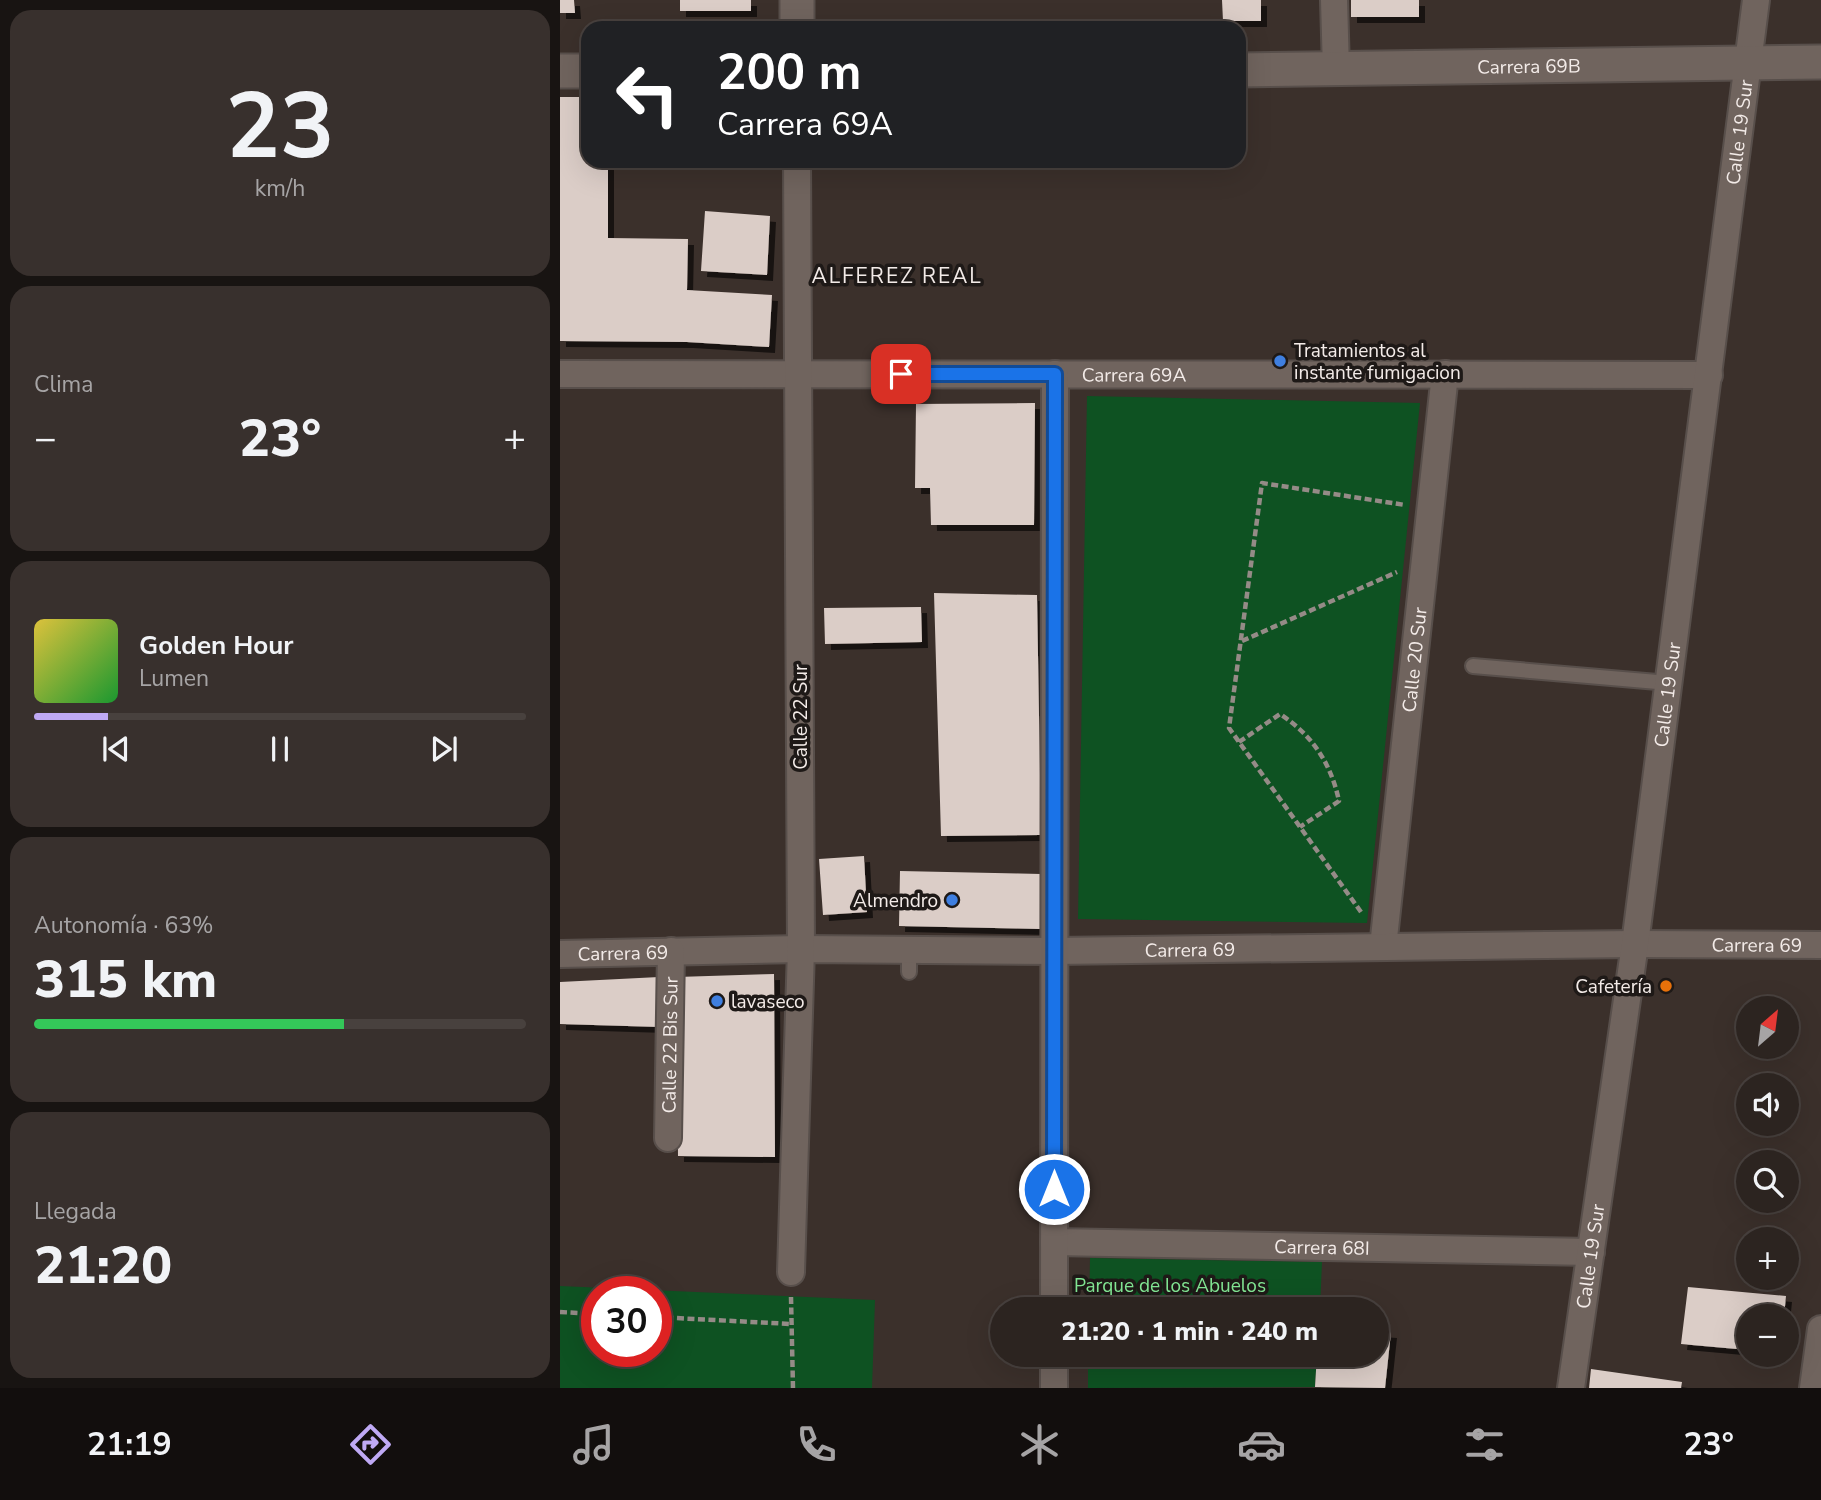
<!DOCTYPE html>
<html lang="es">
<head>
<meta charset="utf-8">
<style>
	:root { --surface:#2c2420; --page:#38302d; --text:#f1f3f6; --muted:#a6a4a5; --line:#48413e; --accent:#bfa9f4 }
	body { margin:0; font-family:"Nunito Sans",sans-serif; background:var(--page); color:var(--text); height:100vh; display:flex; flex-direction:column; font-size:26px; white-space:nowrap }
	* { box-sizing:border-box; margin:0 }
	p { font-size:23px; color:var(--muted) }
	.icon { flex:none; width:38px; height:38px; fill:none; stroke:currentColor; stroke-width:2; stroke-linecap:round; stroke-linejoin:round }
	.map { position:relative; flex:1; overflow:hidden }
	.panel { display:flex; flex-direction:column; gap:10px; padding:10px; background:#181412; width:560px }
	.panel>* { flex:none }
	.hud { position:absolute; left:21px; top:21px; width:665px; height:147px; border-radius:21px; box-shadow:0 7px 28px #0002,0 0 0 2px var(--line); background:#202124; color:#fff; overflow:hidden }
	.needle { width:46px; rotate:28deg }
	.buttons { position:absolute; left:1176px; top:996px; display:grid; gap:14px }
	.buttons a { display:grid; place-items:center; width:63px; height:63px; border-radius:50%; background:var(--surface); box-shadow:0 7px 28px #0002,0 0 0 2px var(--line); font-size:35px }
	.speed { position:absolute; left:21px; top:1276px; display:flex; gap:14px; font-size:35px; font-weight:700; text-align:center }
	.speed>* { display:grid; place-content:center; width:91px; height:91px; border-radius:50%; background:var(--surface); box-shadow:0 7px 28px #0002,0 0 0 2px var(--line); line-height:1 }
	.speed .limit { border:10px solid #d22; background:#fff; color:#111 }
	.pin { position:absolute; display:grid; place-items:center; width:60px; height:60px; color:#fff; margin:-30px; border-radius:14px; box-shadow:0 4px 10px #0006 }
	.me { position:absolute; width:77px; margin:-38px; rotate:0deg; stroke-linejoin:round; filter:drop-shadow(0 0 5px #0008) }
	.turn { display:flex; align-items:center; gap:24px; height:147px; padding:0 21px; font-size:32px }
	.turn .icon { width:91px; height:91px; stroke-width:2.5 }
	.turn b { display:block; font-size:49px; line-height:60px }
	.big { font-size:52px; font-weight:800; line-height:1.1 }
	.panel .card { flex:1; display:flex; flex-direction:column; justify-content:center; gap:10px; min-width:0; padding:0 24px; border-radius:21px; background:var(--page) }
	.panel .dial { align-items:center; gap:0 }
	.dial b { font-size:91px; line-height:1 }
	.song { display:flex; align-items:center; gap:21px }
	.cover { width:84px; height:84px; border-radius:10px; background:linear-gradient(135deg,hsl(50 70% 55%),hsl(130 70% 35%)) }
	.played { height:7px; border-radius:4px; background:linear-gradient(90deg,var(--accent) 15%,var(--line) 15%) }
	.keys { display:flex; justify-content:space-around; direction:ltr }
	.heat { display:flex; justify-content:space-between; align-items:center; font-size:38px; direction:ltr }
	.charge { height:10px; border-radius:5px; background:linear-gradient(90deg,#34c759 63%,var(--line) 0) }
	.trip { position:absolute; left:430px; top:1297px; width:399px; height:70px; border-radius:35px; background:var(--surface); box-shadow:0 7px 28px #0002,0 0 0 2px var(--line); font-weight:800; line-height:70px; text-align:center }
	.tabs { display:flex; height:112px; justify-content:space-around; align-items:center; background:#120e0d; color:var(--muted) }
	.tabs .icon { width:49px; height:49px }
	.tabs .current { color:var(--accent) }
	.tabs b { font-size:32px; color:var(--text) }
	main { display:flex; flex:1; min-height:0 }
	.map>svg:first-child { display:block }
	.green { fill:#0e5222; fill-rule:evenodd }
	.building { fill:#dbcdc7; filter:url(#shadow) }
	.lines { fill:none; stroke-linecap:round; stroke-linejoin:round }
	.service-casing { stroke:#584f4b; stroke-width:18 }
	.minor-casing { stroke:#584f4b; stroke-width:30 }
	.tertiary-casing { stroke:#584f4b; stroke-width:37 }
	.path { stroke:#958b87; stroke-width:4.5; stroke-dasharray:7 3.5; stroke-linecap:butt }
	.service { stroke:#70645e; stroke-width:14 }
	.minor { stroke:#70645e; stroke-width:26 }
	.tertiary { stroke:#70645e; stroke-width:33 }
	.route-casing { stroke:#114b97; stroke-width:18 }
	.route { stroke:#1a73e8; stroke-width:12 }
	.shop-dot { fill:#3f7fe0; stroke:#1e1917; stroke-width:2.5 }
	.food-dot { fill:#e8710a; stroke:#1e1917; stroke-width:2.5 }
	.labels { text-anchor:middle; stroke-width:7; stroke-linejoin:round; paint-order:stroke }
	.street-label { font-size:19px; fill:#f3ebe8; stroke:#1e1917 }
	.poi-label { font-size:19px; fill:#f3ebe8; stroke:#1e1917; text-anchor:start }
	.park-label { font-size:19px; fill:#83e794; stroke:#1e1917 }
	.neighbourhood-label { font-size:21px; letter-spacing:2px; fill:#f3ebe8; stroke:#1e1917 }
</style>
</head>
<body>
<main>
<section class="panel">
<div class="card dial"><b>23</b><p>km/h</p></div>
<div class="card"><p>Clima</p>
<div class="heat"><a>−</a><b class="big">23°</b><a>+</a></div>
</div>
<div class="card">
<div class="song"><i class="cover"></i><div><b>Golden Hour</b><p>Lumen</p></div></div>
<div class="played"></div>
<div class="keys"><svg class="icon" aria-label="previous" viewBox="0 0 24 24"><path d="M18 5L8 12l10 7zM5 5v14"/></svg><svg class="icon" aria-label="pause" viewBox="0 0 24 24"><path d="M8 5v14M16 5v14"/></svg><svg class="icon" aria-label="next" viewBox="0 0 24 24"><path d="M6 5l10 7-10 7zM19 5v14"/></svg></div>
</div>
<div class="card"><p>Autonomía · 63%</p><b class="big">315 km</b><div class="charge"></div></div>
<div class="card"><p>Llegada</p><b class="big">21:20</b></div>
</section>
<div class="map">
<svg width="1261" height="1388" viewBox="0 0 1261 1388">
	<defs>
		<filter id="shadow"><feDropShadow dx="6" dy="6" stdDeviation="0" flood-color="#0009"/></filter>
	</defs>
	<rect width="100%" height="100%" fill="#3b302b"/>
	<path class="green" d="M527,396L860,403L807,923L518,919Z
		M530,1258L762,1262L760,1309H529Z
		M0,1286L315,1300L312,1388H0ZM37,1292H96V1351H37Z
		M528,1355H757L755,1387L528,1388Z"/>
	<path class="building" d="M0,0H14L15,13H0Z
		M120,0H191V11H120Z
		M662,0H701V21H663Z
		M791,0H859V17H791Z
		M0,97H28V161H48V238L128,239L127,290L212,295L209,347L127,342L0,341Z
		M145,211L210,216L207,275L141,271Z
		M475,403L474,525H371L370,488H355L356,404Z
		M374,593L477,595L481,835L381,836Z
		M361,607L362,642L265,644L264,608Z
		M304,856L307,912L263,915L259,859Z
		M340,871L481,874L480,929L339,926Z
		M214,974L215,1157L118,1156L117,977Z
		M99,977L100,1027L0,1024V982Z
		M1128,1287L1226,1296L1224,1316H1188V1350L1121,1344Z
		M817,1331L831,1332L825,1388L755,1387L757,1354H817Z
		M1031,1369L1122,1382L1121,1388H1029Z"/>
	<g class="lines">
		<g class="service-casing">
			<path id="service" d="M913,666L1109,683
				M349,972V951"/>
		</g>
		<g class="minor-casing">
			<g id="minor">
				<path d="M774,0L776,70"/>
				<path id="s1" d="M0,374L1149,375"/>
				<path id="s2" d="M823,947L885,374"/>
				<path id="s3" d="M0,954L241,949L494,951L1075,944L1261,945"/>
				<path id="s4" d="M108,1138L111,951"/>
				<path id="s5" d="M494,1242L1031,1252"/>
				<path d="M231,1272L241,949L237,161"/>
				<path d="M494,1309L495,374"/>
				<path d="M494,1388V1354"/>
				<path id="s6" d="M1011,1388L1075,944L1196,0"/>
				<path d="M1253,1388L1261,1329"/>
			</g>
		</g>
		<g class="tertiary-casing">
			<g id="tertiary">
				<path d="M237,0V28"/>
				<path id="s7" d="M679,70L1261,62"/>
				<path d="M0,71H28"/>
			</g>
		</g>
		<path class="path" d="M682,641L837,572
			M679,742L720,714C752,735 771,763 779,801L740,827
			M801,912L669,728L702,483L845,505
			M231,1297L233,1388
			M0,1312L37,1314
			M96,1317L231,1324"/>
		<use href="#service" class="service"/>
		<use href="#minor" class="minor"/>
		<use href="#tertiary" class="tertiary"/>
	</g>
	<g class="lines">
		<g class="route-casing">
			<path id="route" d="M341,374H495L494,1189"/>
		</g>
		<use href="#route" class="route"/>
	</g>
	<g class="shop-dot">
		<circle cx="720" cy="361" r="7"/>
		<circle cx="392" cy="900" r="7"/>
		<circle cx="157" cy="1001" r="7"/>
	</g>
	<circle class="food-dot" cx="1106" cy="986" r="7"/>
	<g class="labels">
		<g class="street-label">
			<text dy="7" stroke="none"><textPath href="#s7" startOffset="290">Carrera 69B</textPath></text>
			<text dy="7" stroke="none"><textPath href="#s6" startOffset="1267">Calle 19 Sur</textPath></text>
			<text dy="7" stroke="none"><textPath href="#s1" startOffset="574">Carrera 69A</textPath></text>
			<text dy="7" stroke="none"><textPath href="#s2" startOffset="289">Calle 20 Sur</textPath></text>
			<text dy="7" stroke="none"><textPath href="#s6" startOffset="700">Calle 19 Sur</textPath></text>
			<text transform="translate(240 717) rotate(-90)" y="7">Calle 22 Sur</text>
			<text dy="7" stroke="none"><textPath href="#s3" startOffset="1197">Carrera 69</textPath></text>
			<text dy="7" stroke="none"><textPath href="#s3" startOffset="630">Carrera 69</textPath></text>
			<text dy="7" stroke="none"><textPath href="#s3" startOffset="63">Carrera 69</textPath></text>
			<text dy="7" stroke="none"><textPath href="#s4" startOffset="93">Calle 22 Bis Sur</textPath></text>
			<text dy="7" stroke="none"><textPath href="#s5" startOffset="268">Carrera 68I</textPath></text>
			<text dy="7" stroke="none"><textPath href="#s6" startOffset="133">Calle 19 Sur</textPath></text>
		</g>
		<g class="poi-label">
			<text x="734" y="357">Tratamientos al<tspan x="734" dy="22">instante fumigacion</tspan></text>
			<text x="378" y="907" text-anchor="end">Almendro</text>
			<text x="1092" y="993" text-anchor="end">Cafetería</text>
			<text x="171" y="1008">lavaseco</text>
		</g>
		<g class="park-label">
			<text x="610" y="1292">Parque de los Abuelos</text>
		</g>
		<g class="neighbourhood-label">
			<text x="337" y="283">ALFEREZ REAL</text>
		</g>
	</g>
</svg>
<div class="buttons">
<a><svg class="needle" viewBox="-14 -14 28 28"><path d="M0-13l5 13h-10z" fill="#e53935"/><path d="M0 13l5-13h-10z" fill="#a6a4a5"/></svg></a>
<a><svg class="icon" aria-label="sound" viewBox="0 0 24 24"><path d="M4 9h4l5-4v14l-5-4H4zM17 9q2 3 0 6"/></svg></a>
<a><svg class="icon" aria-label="search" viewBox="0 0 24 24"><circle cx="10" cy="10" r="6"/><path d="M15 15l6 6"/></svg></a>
<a>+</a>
<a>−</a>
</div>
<div class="speed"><div class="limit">30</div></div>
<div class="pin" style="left:341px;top:374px;background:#d93025"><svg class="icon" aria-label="arrive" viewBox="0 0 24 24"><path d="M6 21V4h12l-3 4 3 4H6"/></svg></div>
<svg class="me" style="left:494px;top:1189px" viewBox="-20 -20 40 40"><circle r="17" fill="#1a73e8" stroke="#fff" stroke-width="3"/><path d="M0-11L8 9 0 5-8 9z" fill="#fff"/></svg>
<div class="trip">21:20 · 1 min · 240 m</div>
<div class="hud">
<div class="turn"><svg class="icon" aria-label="left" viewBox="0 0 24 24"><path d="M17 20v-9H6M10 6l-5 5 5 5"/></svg><div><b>200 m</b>Carrera 69A</div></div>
</div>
</div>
</main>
<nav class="tabs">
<b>21:19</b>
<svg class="icon current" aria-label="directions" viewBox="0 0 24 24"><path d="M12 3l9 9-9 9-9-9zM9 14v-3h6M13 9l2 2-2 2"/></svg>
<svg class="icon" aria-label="music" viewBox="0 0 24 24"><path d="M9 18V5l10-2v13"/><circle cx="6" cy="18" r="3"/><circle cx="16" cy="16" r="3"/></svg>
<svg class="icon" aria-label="phone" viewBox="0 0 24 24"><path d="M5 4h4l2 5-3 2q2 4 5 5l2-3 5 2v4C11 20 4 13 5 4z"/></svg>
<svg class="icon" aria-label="climate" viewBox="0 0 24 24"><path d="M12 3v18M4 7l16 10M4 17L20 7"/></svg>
<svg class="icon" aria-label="car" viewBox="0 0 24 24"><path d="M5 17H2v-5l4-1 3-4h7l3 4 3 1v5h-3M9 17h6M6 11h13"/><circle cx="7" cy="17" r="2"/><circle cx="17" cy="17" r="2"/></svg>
<svg class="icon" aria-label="filters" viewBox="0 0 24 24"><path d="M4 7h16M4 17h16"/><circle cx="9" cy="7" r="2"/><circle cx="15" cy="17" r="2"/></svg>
<b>23°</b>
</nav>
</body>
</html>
